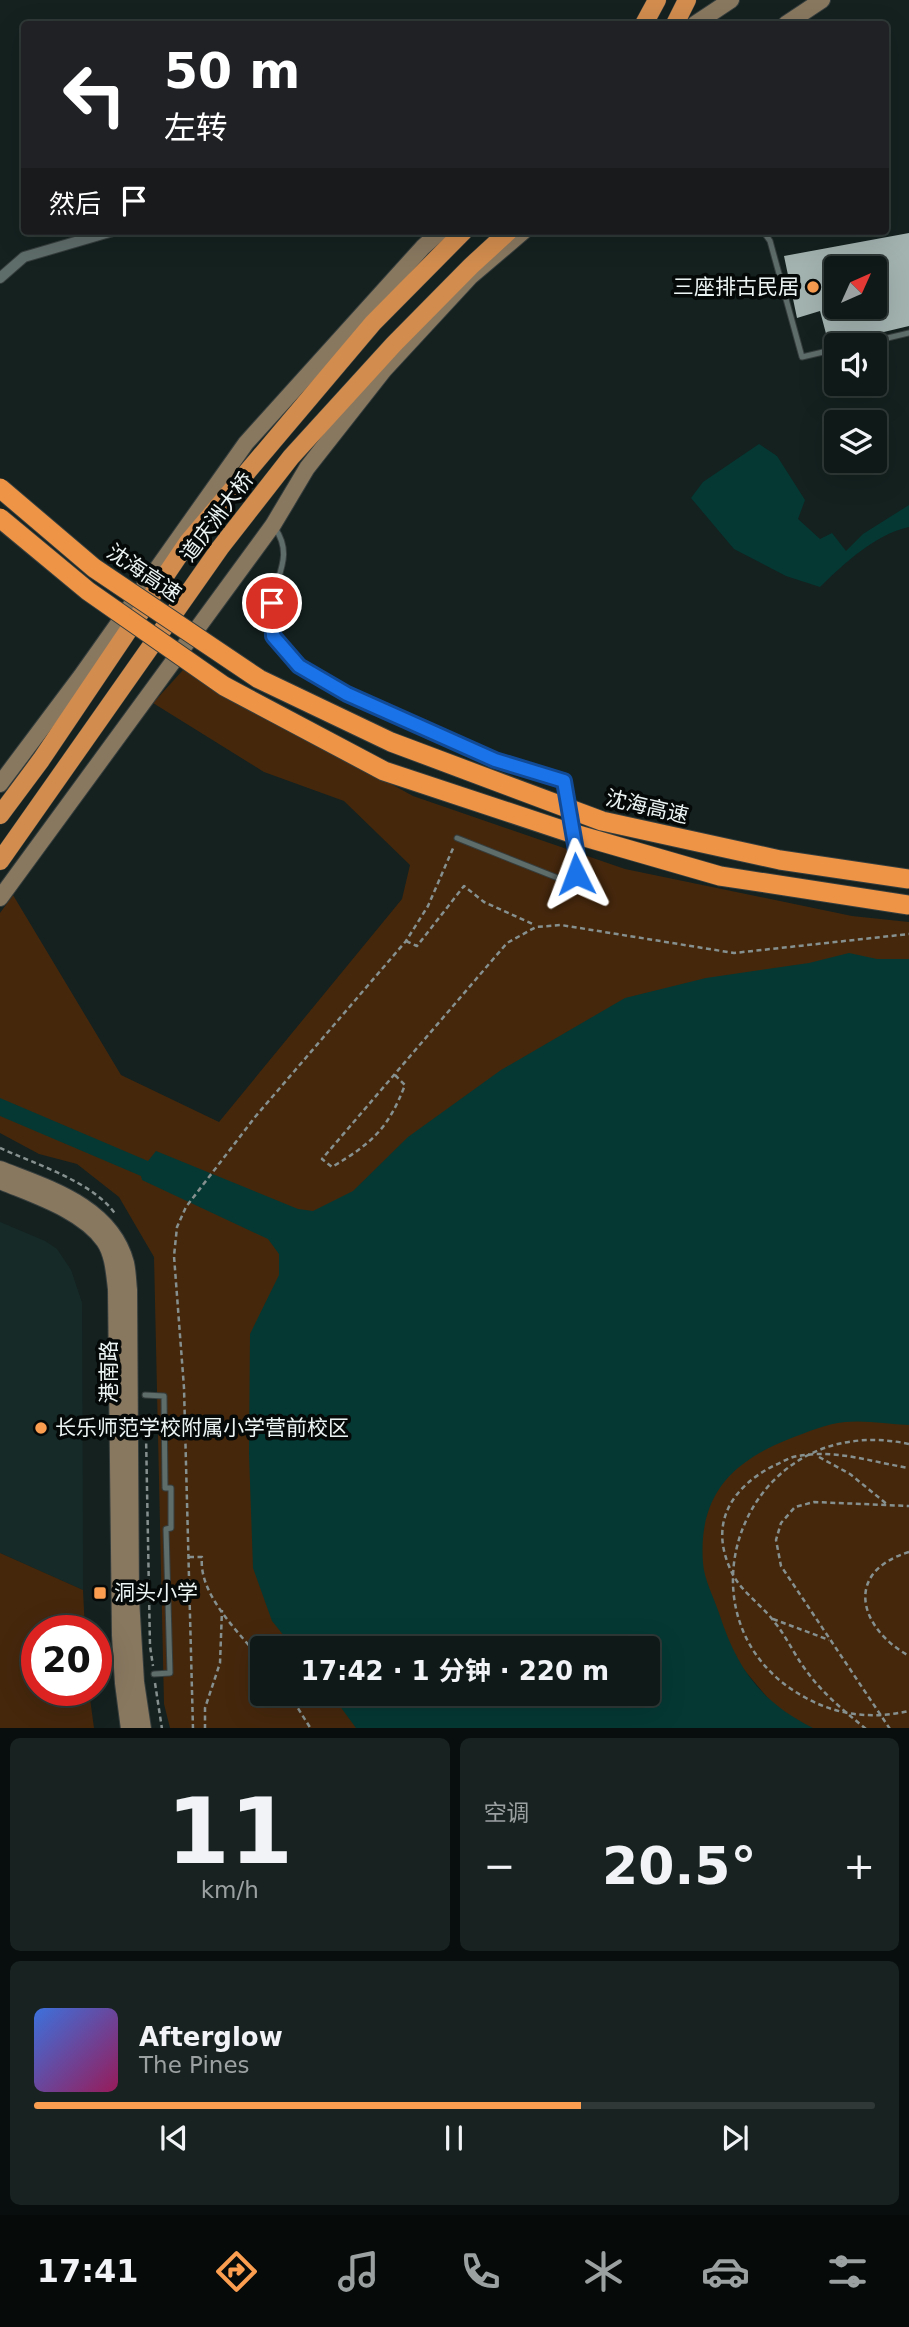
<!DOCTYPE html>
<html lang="zh">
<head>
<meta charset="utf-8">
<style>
	:root { --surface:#0f1917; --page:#182220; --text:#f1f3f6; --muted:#9ba0a1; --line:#2f3836; --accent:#fb9e50 }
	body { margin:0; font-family:"DejaVu Sans","Noto Sans SC",sans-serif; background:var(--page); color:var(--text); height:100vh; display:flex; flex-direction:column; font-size:26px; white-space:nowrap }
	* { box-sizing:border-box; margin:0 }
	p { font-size:23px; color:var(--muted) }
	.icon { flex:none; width:38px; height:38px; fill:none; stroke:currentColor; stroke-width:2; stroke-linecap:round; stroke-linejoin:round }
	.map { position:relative; height:1728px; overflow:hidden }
	.side { display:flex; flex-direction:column; gap:10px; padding:10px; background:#080e0d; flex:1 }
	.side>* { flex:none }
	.hud { position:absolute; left:21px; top:21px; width:868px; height:214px; border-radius:7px; box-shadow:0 7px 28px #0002,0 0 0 2px var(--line); background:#202124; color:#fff; overflow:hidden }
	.needle { width:46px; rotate:45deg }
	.fabs { position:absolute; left:824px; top:256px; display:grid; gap:14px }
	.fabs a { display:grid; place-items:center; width:63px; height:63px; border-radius:7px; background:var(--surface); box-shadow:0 7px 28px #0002,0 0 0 2px var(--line); font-size:35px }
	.speed { position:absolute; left:21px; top:1615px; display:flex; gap:14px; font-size:35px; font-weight:700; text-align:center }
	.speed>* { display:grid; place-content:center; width:91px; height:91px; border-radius:50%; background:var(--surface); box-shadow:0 7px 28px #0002,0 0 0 2px var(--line); line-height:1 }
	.speed .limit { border:10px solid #d22; background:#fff; color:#111 }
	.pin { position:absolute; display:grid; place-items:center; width:60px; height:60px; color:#fff; margin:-30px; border:4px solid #fff; border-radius:50%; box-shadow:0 2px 7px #0007 }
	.me { position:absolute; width:77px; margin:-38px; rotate:357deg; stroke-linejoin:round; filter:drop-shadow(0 0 5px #0008) }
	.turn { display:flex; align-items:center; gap:24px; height:147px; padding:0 28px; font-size:32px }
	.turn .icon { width:91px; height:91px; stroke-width:2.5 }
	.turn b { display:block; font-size:49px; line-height:60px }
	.then { display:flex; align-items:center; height:66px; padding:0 28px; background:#0003; gap:14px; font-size:26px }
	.big { font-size:52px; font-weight:700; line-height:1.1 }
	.side .card { flex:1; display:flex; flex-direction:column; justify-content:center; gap:10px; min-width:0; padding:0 24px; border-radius:10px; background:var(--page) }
	.side .dial { align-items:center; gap:0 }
	.dial b { font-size:91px; line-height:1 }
	.song { display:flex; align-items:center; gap:21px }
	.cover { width:84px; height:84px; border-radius:10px; background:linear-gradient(135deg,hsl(220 70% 55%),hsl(330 70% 35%)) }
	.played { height:7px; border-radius:4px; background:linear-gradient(90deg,var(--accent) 65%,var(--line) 65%) }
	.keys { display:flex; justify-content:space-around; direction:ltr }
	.heat { display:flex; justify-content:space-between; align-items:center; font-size:38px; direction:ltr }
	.side .tiles { flex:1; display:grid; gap:10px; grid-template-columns:1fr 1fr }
	.card:last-child { grid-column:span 2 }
	.trip { position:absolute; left:250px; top:1636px; width:410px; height:70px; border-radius:7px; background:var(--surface); box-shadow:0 7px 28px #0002,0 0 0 2px var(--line); font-weight:700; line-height:70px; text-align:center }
	.tabs { display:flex; height:112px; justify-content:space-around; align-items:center; background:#060a09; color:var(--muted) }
	.tabs .icon { width:49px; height:49px }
	.tabs .current { color:var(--accent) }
	.tabs b { font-size:32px; color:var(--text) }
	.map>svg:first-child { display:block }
	.built { fill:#162b28 }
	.green { fill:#45270c }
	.water { fill:#053833 }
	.building { fill:#a3b3b0; fill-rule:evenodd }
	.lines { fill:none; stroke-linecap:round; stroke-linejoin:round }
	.service-casing { stroke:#363e3d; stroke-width:7 }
	.minor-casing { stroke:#363e3d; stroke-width:12 }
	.secondary-casing { stroke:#363e3d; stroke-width:18 }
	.trunk-casing { stroke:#363e3d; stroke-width:19 }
	.path { stroke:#86918f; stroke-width:2.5; stroke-dasharray:5 3.5; stroke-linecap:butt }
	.service { stroke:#5e6c6a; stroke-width:5 }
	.minor { stroke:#5e6c6a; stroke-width:10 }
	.secondary { stroke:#897860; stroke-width:16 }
	.trunk { stroke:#d18c4e; stroke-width:18 }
	.motorway-bridge-casing { stroke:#363e3d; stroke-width:21; stroke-linecap:butt }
	.path-bridge { stroke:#86918f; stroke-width:2.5; stroke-dasharray:5 3.5; stroke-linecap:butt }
	.motorway-bridge { stroke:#ee9447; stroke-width:19 }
	.route-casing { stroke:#114b97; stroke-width:18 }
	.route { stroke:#1a73e8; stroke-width:12 }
	.poi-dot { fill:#fb9e50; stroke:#050908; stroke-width:2.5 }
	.labels { text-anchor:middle; stroke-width:7; stroke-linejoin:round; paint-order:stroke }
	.poi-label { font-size:21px; fill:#edf5f4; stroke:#050908; text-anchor:start }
	.street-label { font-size:21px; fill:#edf5f4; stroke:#050908 }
</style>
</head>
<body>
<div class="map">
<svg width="909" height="1729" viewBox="0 0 909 1729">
	<rect width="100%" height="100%" fill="#14211f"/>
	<path class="built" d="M0,1222L45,1241L57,1249L71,1270L82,1303L83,1590L0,1553Z"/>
	<path class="green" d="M183,670L413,796L625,869L852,916L909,922V978L313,1648H262V1694H342L365,1728H170L164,1704L154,1257L119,1197L77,1164L39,1154L0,1133V913L13,895L121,1075L219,1122L402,899L410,865L344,801L264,772L153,703Z
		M825,1408L909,1409V1728H803L787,1721L719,1640L692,1541L718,1463Z
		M0,1553L83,1590L85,1631H37V1690L89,1691L94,1728H0Z"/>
	<path class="water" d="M759,444L777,456L805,500L798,519L820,539L832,533L846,551L863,534L909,505V527C874,535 846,562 820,587L786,576L734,549L691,498L703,482Z
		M849,953L877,959H909V1425C888,1424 866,1420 845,1422C825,1424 808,1432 789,1439C731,1462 698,1496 703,1563C704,1579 714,1598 719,1613C737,1669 761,1702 813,1728H356L331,1694H648V1648H294L272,1621L253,1568L249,1454L250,1334L279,1275V1254L268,1239L142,1180L141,1176L0,1116V1098L148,1161L156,1151L298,1209L313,1211L353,1191L408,1137L501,1070L625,998L706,978L809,963Z"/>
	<path class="building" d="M909,233V326L829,345L820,311L797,318L784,256ZM836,268H875V306H836Z"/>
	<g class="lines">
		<g class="service-casing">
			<path id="service" d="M763,231L770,241L802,357L836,349
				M858,345L909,333
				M275,528C294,556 276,575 272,603C271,613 273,626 273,636L299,666L347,694L495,760L564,781L568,803
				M457,838L568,882C581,870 577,857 574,840
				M145,1395L164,1396L165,1488H171V1528L166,1529L170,1673L154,1674"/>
		</g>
		<g class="minor-casing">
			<path id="minor" d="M0,278L24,257L113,231"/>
		</g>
		<g class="secondary-casing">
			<path id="secondary" d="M695,24L731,0
				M786,24L822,0
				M0,784L81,676L246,443L423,247L441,231
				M0,898L273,525L307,468L384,370L470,277L524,231
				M0,1169C48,1188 111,1206 126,1263C128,1272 128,1281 129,1290L131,1599L136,1682L143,1729
				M0,1181C33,1195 82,1210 104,1241C113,1254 114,1273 116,1289L120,1635L123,1683L129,1729"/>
		</g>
		<g class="trunk-casing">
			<path id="trunk" d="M644,24L657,0
				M675,24L687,0
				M0,815L41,760L188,542L373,323L464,231
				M0,861L220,548L291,457L394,344L471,266L509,231"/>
		</g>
		<path class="path" d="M406,941L417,946L464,886L484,902L535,925
			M395,1075L405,1085C388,1129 372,1143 332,1167L322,1159L507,943L536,927L561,925L734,953L909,934
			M0,1148C35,1164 94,1182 116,1215
			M146,1435L150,1646L153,1666
			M819,1457L850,1474L888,1505
			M909,1552C843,1572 859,1628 909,1656
			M189,1557H202C198,1595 240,1633 262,1661
			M773,1619L829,1640
			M155,1683L162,1729
			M289,1694L311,1729
			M193,1729L184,1388L174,1256L177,1227L186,1207L255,1117L406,941L428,906L454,846
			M205,1729V1708L220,1663L222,1610
			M866,1729C843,1710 822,1693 805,1669C794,1654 787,1638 776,1624C761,1603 738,1591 729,1566C710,1521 733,1487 773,1466C781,1463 789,1457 798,1456C836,1449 872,1462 909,1468
			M890,1729L781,1566L776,1540L781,1523L795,1507L814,1502L909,1506"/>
		<use href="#service" class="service"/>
		<use href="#minor" class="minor"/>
		<use href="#secondary" class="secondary"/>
		<use href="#trunk" class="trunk"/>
		<g class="motorway-bridge-casing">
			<path id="motorway-bridge" d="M0,488L94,568L259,679L391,742L602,821L780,860L909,879
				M0,518L88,591L224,686L384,771L571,833L720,876L909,905"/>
		</g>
		<path class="path-bridge" d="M909,1444C742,1408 666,1623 806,1698C839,1716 873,1719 909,1711"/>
		<use href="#motorway-bridge" class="motorway-bridge"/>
	</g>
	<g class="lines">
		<g class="route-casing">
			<path id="route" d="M272,603L273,636L299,666L347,694L495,760L564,781L578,862L576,874"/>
		</g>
		<use href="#route" class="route"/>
	</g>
	<g class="poi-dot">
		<circle cx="813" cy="287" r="7"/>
		<circle cx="41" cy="1428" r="7"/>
		<rect x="93" y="1586" width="14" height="14" rx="3.5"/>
	</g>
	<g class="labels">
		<g class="poi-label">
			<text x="799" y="294" text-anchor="end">三座排古民居</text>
			<text x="55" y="1435">长乐师范学校附属小学营前校区</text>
			<text x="114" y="1600">洞头小学</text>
		</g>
		<g class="street-label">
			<text transform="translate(217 517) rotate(-53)" y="7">道庆洲大桥</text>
			<text transform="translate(144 573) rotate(34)" y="7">沈海高速</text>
			<text transform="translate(647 807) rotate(13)" y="7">沈海高速</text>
			<text transform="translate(109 1372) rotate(-90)" y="7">港南路</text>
		</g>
	</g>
</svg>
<div class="fabs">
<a><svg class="needle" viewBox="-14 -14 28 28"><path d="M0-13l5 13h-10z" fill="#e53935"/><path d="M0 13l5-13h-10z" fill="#9ba0a1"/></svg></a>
<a><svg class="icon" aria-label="sound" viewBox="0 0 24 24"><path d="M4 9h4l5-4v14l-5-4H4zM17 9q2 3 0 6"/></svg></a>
<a><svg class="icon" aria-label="layers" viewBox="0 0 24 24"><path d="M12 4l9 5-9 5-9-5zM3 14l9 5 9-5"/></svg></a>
</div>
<div class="speed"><div class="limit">20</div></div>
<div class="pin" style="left:272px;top:603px;background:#d93025"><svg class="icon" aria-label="arrive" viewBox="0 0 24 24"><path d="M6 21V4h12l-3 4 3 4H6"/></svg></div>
<svg class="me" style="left:576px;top:874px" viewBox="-20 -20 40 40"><path d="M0-17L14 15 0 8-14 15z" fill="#1a73e8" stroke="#fff" stroke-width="4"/></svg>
<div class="trip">17:42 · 1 分钟 · 220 m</div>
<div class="hud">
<div class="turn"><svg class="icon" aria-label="left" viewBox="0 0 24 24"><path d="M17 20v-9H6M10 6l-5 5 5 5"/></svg><div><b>50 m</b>左转</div></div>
<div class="then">然后<svg class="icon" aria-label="arrive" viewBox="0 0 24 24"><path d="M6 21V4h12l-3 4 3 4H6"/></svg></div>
</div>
</div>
<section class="side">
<div class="tiles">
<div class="card dial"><b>11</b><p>km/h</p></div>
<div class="card"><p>空调</p>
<div class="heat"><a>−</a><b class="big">20.5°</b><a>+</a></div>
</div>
<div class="card">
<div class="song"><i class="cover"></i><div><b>Afterglow</b><p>The Pines</p></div></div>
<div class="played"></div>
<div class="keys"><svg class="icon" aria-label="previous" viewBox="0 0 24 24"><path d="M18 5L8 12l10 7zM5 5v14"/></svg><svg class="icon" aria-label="pause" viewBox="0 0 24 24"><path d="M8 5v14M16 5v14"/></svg><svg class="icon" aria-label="next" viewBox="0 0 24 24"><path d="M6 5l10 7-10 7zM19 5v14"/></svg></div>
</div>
</div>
</section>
<nav class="tabs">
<b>17:41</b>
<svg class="icon current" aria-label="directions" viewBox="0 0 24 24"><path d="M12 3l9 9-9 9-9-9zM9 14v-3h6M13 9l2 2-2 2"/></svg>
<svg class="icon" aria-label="music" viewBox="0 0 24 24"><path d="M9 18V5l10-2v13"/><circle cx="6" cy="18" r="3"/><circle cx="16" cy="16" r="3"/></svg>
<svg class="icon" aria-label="phone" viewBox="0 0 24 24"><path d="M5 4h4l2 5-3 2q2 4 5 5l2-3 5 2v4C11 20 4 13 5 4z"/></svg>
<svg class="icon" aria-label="climate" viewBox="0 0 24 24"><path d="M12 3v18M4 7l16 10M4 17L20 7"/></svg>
<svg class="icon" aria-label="car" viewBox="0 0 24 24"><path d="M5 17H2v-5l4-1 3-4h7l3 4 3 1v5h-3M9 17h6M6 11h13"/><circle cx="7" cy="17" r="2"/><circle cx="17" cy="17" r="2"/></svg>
<svg class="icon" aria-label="filters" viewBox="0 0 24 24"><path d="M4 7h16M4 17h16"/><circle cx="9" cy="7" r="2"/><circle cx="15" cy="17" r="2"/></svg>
</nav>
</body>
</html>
